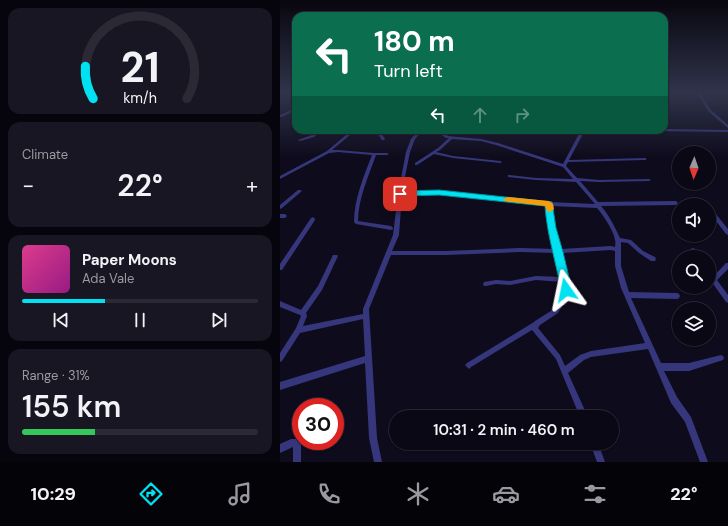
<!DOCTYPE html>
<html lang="en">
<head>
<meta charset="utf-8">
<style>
	:root { --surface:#0a0815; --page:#181622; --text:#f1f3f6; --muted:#999aa0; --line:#2a2934; --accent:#00e1f2 }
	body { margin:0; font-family:"DM Sans",sans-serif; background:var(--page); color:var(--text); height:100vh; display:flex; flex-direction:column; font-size:15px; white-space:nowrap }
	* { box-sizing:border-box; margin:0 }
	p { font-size:13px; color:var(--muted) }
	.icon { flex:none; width:22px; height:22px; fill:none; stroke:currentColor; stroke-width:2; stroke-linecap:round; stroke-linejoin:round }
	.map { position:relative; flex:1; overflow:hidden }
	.drawer { display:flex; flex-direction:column; gap:8px; padding:8px; background:#06040c; width:280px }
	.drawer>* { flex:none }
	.hud { position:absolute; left:12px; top:12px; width:376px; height:122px; border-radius:12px; box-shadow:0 1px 3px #0004,0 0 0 1px var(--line); background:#0b6e4f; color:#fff; overflow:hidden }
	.needle { width:26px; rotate:182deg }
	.tools { position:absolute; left:392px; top:146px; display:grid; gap:8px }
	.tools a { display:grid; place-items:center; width:44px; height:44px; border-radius:50%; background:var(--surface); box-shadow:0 1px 3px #0004,0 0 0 1px var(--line); font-size:20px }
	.speed { position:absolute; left:12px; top:398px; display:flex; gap:8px; font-size:20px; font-weight:700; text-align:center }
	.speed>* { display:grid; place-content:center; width:52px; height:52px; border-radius:50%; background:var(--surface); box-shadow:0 1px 3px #0004,0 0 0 1px var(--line); line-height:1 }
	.speed .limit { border:6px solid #d22; background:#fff; color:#111 }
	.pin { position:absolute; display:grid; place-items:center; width:34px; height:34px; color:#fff; margin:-17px; border-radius:8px; box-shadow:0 2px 6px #0006 }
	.me { position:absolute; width:44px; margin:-22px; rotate:348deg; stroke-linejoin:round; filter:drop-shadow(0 0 3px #0008) }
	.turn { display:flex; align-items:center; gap:14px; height:84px; padding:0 16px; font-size:18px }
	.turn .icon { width:52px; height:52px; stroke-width:2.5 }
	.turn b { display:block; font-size:28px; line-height:34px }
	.lanes { display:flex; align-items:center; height:38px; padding:0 16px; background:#0003; justify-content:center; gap:20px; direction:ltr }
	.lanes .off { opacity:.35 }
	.big { font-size:30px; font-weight:600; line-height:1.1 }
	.drawer .card { flex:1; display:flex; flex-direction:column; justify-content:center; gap:6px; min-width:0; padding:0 14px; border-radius:12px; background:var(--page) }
	.drawer .dial { align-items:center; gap:0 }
	.dial svg { height:104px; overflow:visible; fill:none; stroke:var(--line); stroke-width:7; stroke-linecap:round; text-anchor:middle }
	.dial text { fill:var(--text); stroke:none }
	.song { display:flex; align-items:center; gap:12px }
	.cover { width:48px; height:48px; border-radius:6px; background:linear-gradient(135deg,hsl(330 70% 55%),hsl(310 70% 35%)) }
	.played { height:4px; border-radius:2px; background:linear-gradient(90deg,var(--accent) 35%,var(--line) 35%) }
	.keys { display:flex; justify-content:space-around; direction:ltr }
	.heat { display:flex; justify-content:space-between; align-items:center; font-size:22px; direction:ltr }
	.charge { height:6px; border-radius:3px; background:linear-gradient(90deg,#34c759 31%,var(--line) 0) }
	.trip { position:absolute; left:109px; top:410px; width:230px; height:40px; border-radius:20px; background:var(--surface); box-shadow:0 1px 3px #0004,0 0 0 1px var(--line); font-weight:600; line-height:40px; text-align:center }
	.menu { display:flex; height:64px; justify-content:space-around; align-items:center; background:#040308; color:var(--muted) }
	.menu .icon { width:28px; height:28px }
	.menu .current { color:var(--accent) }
	.menu b { font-size:18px; color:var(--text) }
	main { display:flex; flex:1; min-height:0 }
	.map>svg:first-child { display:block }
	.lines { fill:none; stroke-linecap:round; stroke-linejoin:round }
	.minor { fill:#36367c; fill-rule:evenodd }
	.route { fill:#00e1f2; stroke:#00929d }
	.slow { fill:#f59e0b }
</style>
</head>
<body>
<main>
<section class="drawer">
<div class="card dial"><svg viewBox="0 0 100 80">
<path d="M14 69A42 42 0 1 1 86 69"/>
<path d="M14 69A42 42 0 0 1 8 44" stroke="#00e1f2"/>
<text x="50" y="56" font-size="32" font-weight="700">21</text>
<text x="50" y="72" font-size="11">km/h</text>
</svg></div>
<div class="card"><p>Climate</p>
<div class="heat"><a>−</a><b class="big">22°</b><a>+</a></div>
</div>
<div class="card">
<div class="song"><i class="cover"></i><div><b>Paper Moons</b><p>Ada Vale</p></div></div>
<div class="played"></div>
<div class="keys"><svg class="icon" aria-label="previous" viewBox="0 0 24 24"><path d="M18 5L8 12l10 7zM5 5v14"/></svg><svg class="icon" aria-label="pause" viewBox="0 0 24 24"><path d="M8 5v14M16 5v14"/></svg><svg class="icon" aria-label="next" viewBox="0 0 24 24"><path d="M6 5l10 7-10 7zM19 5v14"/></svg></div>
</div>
<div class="card"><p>Range · 31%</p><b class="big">155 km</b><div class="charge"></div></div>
</section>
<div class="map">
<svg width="448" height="462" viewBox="0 0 448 462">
	<rect width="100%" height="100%" fill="#0e0b1c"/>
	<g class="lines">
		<path class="minor" d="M16,92V94L12,92Z
			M417,92H420L430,109L448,125V128L428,111Z
			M16,108V110L2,117H0V115Z
			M384,129L448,130V132L373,131L371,130H384Z
			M38,130H42L34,137L20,141L18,140L32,135Z
			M72,130H76L52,150H58L94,153H107L109,154L107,155H96C89,175 78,199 78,221L111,226L113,228V229L111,230L76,224L74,222C74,199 84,176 92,155L58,152L49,153L0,179V176L47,151Z
			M95,130H99L105,139L104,140H102Z
			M139,130H143L135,139L130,152L122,192H159L269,202L315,204L296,182L256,180L228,177V175H229L256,178L293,179L283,167L216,145L201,141L172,139L160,150L156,152L173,156L220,161L222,162L221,163L173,158L154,154L137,165H135V163L158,148L169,138H166L155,130H159L168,136L201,139L218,143L283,164L301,130H305L289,160L366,158V160H365L288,162L286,166L297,178L319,180L369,179L371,180L369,181L319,182L300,181L318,202L396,201L398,203L396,205L321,206C329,215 335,227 340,238L351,240L363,251L375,257L376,259L375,261H371L359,253L348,243L341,242V266L349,292L397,293L399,294L400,296L399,298L397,299L351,298L381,363H409L441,355L443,356L444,358L443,360L409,371H384L397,397L411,417L428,462H420L405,422L391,403L368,349L311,357L304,360L288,373L308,417H300L276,359L252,330L191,367L189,369L185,365L187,363L254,322L255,321L274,309L281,297L283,290L282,282L256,280L230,285L216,284L206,286H204L203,284L204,282L216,280L230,281L256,276L281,277L277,253L240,252L166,255H111L89,309L97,438L102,462H94L89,438L85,363L0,390V382L85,356L83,319L20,333L2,361L0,362V353L16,328L21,316L20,315L0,307V301L21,310L38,286L53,255H57L58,256L42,290L26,313L27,316L23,326L83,314V309L113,235L118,194L126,152L131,139ZM159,194L267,205L269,228L276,249L240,248L166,251H112L119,235L122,195ZM271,206L317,208C323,215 334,231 335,240C336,243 335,245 335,247L331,246L281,249L273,228ZM331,250L335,251V266L341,288L365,343L311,351L300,355L285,366L280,355L258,328L260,325L278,313L287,298L289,290L282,253Z
			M18,190H20L22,191L2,208L0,209V205Z
			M429,207L431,208L448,229V235L446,234L429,212Z
			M0,214H5L7,216L5,218H0Z
			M33,217L35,219V220L2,270H0V264L31,218Z
			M413,248L415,249L420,257H414L410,250L411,249Z
			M446,263H448V269L437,280L448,295V303L446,302L429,278V272H431L434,276Z
			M11,439H17L20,440L21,443V462H13V447L0,453V444Z
			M310,443H318L325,462H317Z"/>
	</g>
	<linearGradient id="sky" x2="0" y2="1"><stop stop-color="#08060f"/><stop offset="0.59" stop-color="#30344b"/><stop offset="1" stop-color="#30344b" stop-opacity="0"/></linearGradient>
	<rect width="448" height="157" fill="url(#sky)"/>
	<path class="route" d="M159,190L272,202L276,228L283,252L292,290L290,294H283L281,290C276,262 267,235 265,206L159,195L120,196L116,194L120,191Z"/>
	<path class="slow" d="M227,197L269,201L273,204L274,209L270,212L267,211L265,206L224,201L223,200Z"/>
</svg>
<div class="tools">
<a><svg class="needle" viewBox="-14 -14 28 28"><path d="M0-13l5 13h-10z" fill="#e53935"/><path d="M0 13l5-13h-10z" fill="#999aa0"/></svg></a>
<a><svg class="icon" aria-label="sound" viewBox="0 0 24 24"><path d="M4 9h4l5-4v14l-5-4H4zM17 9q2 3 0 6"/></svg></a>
<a><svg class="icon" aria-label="search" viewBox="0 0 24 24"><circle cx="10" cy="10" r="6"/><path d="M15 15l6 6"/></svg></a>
<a><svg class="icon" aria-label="layers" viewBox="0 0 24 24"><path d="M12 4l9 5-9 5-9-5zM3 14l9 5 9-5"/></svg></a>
</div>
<div class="speed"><div class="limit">30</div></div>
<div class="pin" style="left:120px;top:194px;background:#d93025"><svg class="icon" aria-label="arrive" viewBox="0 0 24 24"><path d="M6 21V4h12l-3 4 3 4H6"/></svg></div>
<svg class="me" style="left:286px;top:290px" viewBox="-20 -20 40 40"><path d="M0-17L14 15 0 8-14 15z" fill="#00e1f2" stroke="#fff" stroke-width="4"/></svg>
<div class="trip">10:31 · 2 min · 460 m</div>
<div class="hud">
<div class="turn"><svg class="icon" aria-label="left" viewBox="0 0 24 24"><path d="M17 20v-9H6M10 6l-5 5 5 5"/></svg><div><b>180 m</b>Turn left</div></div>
<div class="lanes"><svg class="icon" aria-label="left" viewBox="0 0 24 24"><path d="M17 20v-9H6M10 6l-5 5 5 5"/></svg><svg class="icon off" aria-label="ahead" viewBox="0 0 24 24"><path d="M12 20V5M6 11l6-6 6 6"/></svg><svg class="icon off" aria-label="right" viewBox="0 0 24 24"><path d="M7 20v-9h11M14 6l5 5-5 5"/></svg></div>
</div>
</div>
</main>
<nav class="menu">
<b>10:29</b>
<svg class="icon current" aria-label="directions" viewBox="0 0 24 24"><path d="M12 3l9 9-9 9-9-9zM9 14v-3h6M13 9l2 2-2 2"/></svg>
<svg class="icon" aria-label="music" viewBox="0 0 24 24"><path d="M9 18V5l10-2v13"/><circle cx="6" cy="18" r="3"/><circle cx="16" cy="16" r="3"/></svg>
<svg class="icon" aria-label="phone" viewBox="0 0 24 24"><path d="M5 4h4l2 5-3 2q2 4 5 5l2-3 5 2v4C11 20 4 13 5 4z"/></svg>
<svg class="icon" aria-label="climate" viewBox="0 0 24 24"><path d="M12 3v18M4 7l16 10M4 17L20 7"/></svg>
<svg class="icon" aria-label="car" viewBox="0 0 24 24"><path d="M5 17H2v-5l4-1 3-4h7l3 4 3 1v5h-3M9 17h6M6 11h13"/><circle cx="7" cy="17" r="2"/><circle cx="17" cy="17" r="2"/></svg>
<svg class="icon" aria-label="filters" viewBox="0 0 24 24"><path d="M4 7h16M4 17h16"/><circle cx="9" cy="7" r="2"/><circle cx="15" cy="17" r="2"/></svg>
<b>22°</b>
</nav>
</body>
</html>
